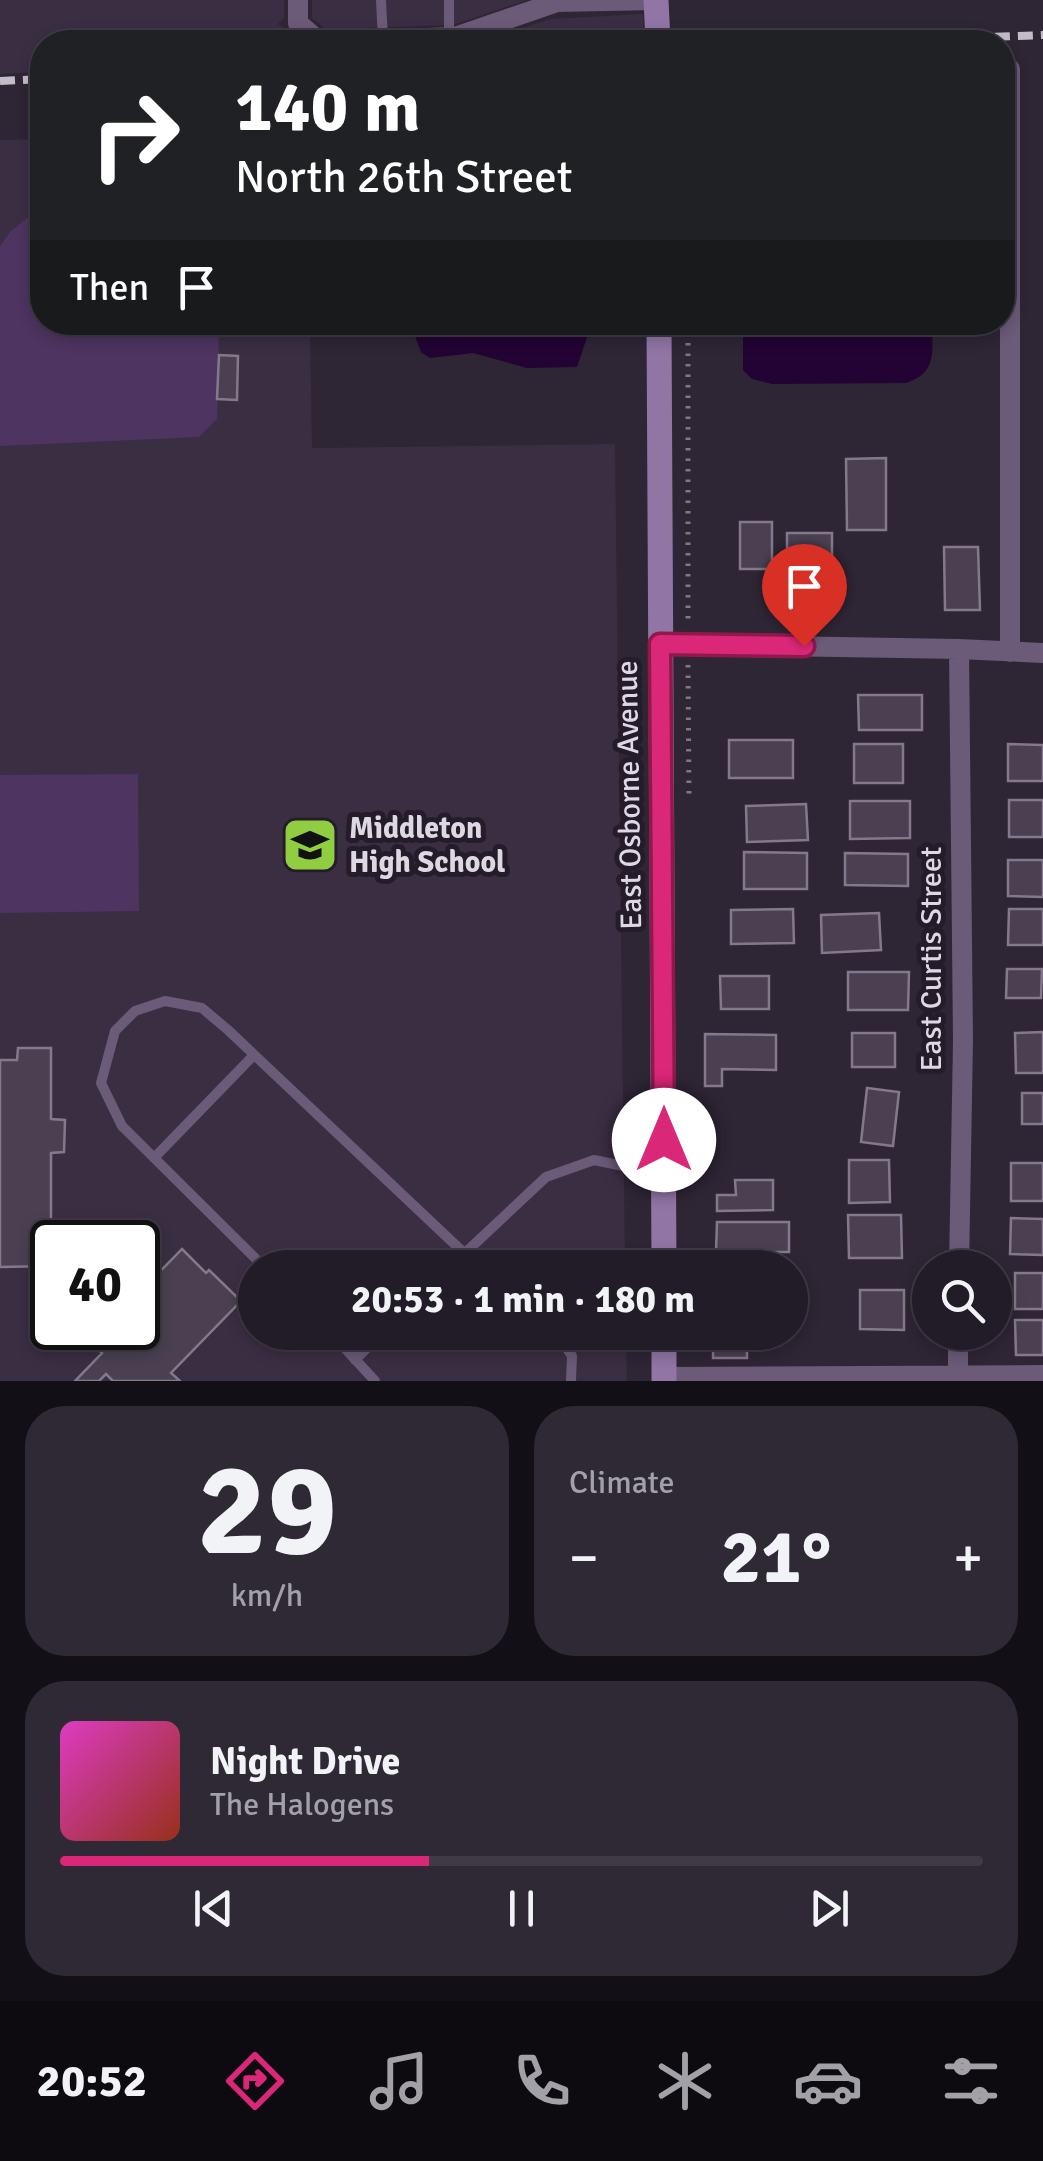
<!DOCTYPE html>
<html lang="en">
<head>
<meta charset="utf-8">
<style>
	:root { --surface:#221c28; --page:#2e2934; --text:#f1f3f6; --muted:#a2a1a8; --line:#3f3a45; --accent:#db2777 }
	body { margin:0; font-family:Signika,sans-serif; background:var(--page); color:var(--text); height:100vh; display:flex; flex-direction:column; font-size:38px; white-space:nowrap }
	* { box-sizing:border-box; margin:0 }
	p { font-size:32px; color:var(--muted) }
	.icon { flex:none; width:55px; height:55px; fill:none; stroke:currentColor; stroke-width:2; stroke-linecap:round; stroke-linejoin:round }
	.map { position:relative; height:1381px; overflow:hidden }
	.sheet { display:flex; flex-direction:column; gap:25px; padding:25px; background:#130f16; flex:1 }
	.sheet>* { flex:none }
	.guide { position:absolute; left:30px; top:30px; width:985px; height:305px; border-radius:40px; box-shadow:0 5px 15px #0003,0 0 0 2px var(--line); background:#202124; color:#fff; overflow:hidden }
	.fabs { position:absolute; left:912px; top:1250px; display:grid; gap:20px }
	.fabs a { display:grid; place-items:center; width:100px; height:100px; border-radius:50%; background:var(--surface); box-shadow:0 5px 15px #0003,0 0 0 2px var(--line); font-size:50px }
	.speed { position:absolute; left:30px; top:1220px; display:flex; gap:20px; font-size:50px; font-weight:700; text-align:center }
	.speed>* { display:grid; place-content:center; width:130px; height:130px; border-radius:50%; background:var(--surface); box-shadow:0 5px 15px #0003,0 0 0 2px var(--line); line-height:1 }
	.speed .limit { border:5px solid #111; border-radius:15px; background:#fff; color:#111 }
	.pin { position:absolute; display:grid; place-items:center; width:85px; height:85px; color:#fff; margin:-102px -42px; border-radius:50% 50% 50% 0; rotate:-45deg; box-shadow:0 0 10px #0007 }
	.pin .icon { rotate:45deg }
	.me { position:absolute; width:110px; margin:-55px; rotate:0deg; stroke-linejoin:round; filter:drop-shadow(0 0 8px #0008) }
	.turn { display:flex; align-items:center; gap:35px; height:210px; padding:0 40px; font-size:45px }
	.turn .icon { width:130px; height:130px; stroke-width:2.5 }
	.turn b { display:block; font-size:70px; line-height:85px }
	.then { display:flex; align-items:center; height:95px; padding:0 40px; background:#0003; gap:20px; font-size:38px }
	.big { font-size:75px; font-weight:700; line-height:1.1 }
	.sheet .widget { flex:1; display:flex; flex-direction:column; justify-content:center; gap:15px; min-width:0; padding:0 35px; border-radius:40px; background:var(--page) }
	.sheet .dial { align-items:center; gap:0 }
	.dial b { font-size:130px; line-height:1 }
	.song { display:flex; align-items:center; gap:30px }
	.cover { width:120px; height:120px; border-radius:15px; background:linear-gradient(135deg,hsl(310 70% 55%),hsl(10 70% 35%)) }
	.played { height:10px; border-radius:5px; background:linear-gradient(90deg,var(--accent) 40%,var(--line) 40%) }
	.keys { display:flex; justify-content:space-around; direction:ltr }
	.heat { display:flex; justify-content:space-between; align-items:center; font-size:55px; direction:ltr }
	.sheet .tiles { flex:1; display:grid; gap:25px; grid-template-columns:1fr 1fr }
	.widget:last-child { grid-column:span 2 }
	.trip { position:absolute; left:238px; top:1250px; width:570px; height:100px; border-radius:50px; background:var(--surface); box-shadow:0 5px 15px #0003,0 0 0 2px var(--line); font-weight:700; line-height:100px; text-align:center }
	.menu { display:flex; height:160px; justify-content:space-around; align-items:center; background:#0e0b10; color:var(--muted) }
	.menu .icon { width:70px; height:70px }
	.menu .current { color:var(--accent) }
	.menu b { font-size:45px; color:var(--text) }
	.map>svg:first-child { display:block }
	.built { fill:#3a2e43; fill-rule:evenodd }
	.green { fill:#4e3460 }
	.water { fill:#220333 }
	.building { fill:#4a4051; stroke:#84798c; stroke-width:2.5 }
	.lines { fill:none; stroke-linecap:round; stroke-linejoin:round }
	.path { stroke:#807886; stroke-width:5; stroke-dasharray:2.5 8; stroke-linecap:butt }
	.lane { stroke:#6b5a78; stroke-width:10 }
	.street { stroke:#6b5a78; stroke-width:20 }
	.secondary { stroke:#9075a5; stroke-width:25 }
	.rail { stroke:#c3bdc8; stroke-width:8; stroke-dasharray:15 8; stroke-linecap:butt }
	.route-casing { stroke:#8e194d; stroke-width:25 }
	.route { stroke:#db2777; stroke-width:18 }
	.labels { text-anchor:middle; stroke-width:10; stroke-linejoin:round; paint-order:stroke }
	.street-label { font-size:30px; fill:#ded8e2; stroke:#241c2b }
	.poi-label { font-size:30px; font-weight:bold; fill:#ded8e2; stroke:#241c2b; text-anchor:start }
</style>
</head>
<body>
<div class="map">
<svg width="1043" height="1381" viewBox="0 0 1043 1381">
	<rect width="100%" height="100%" fill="#2e2535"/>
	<path class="built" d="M0,0H284V18L278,24L284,28V35L292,36L300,42H42V72L0,74Z
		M312,0H527L453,25L326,29L312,18Z
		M643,14L644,42H478L551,19Z
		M42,139V322L310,323L312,448L615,444L625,1267L255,1268V1332L626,1333L627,1381H0V140ZM52,1242H138V1328H52Z"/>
	<path class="green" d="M42,206V322L219,323L217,419L199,437L0,446V246L10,232Z
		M138,774L139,911L0,913V775Z"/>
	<path class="water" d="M410,323H587L588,334L577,367L527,368L473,353L430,358L421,352Z
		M743,323H932C932,352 938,372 906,383L772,384L752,379L743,370Z"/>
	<path class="building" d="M219,355L238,356L237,400L217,399Z
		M886,458V530H847L846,459Z
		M740,522H772V569H740Z
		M787,533H832V597H809V581H787Z
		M944,547H978L980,610H945Z
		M858,695H922V730H859Z
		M729,740H793V778H729Z
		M854,744H903V783H854Z
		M1008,744L1043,745V781H1008Z
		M1009,800H1043V837H1009Z
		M850,801H910V838L850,839Z
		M806,804L808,840L747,842L746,806Z
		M744,852L807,853V889H744Z
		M845,853L908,854V886L845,885Z
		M1008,860H1043V897L1008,896Z
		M793,909L794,943L731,944V910Z
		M1009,909H1043V945H1008Z
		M879,913L881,950L822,953L821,915Z
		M1007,969H1042L1041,998H1006Z
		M848,972H909L908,1010H848Z
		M720,976H769V1009H721Z
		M1043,1032V1073H1016L1015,1033Z
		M852,1033H895V1067H852Z
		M705,1034L776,1035V1070L722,1069V1086H705Z
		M18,1048H51V1119L65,1120L64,1152L51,1153V1266L0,1267V1060H17Z
		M867,1088L899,1092L893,1146L861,1142Z
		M1022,1093H1043V1124H1022Z
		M849,1160H889L890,1202L849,1203Z
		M1011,1163H1043V1201H1011Z
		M735,1180H773V1210L717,1211V1195H736Z
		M848,1215H901L902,1258H849Z
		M1011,1218L1043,1219V1255L1010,1254Z
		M717,1222H789V1252H716Z
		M182,1249L206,1273L209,1270L241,1301L171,1373L180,1381H113L106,1374L99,1381H75L102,1353L91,1342L105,1328H138V1294Z
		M1015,1273H1043V1309H1015Z
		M860,1290H904V1330L860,1329Z
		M1015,1320H1043V1355H1016Z
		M713,1332H747V1358H713Z"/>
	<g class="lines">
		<path class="path" d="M688,322V624
			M688,665L689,799"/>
		<path class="lane" d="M381,0L383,40
			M449,0V36
			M154,1158L254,1055
			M265,1268L122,1126L101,1083L115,1031L135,1011L165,1001L202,1008L228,1030L464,1253L482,1268
			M449,1268L546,1177L594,1160L663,1174
			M330,1332L375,1381
			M556,1332L572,1356L571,1381
			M355,1360L383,1332"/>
		<path class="street" d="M298,0V23L320,42L455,37L557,2L656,0
			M1010,69V652
			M660,644L959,649L1043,653
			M959,649L963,1040L959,1268
			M664,1377L1043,1375
			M958,1381V1332"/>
		<path class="secondary" d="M656,0L658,42
			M659,322L664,1268
			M664,1332V1381"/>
		<path class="rail" d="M857,42L1043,35
			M0,81L42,79"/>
	</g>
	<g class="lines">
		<g class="route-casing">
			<path id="route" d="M664,1140L660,644L804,646"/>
		</g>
		<use href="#route" class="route"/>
	</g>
	<defs>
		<g id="school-square" transform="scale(2.875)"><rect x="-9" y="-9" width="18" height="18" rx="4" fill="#90cd41" stroke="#241c2b"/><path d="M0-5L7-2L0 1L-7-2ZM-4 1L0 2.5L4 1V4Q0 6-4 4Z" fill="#111"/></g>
	</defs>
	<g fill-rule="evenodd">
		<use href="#school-square" x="310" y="845"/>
	</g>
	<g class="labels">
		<g class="street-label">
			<text transform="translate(629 795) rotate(-91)" y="10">East Osborne Avenue</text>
			<text transform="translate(931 959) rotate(-90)" y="10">East Curtis Street</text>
		</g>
		<g class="poi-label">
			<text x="349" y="838">Middleton<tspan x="349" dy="34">High School</tspan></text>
		</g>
	</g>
</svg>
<div class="fabs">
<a><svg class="icon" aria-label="search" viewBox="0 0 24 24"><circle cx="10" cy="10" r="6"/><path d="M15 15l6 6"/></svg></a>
</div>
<div class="speed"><div class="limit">40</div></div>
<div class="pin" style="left:804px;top:646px;background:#d93025"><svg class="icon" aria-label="arrive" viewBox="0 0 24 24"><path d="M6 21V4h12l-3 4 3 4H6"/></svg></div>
<svg class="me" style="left:664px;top:1140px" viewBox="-20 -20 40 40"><circle r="19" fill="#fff"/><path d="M0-13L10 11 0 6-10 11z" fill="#db2777"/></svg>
<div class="trip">20:53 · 1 min · 180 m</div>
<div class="guide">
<div class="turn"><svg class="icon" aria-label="right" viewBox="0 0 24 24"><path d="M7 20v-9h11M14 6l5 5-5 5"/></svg><div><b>140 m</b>North 26th Street</div></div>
<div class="then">Then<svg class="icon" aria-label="arrive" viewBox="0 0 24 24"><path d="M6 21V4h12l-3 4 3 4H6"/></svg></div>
</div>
</div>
<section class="sheet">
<div class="tiles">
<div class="widget dial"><b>29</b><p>km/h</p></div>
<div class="widget"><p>Climate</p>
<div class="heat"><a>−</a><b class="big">21°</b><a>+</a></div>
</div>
<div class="widget">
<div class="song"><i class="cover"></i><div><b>Night Drive</b><p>The Halogens</p></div></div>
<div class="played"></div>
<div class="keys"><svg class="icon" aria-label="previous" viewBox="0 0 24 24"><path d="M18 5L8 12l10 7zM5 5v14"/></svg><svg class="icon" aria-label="pause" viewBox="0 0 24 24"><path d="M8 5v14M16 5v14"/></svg><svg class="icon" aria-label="next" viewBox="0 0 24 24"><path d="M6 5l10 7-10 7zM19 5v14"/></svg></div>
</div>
</div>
</section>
<nav class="menu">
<b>20:52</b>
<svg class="icon current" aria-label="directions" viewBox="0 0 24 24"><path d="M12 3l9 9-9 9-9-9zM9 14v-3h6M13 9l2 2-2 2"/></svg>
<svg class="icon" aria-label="music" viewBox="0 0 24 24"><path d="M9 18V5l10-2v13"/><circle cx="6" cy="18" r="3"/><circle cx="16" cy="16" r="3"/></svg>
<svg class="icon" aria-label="phone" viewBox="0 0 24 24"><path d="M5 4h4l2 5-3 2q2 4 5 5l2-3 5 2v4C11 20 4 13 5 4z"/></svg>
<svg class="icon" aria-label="climate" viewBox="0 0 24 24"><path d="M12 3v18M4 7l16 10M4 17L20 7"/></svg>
<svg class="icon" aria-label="car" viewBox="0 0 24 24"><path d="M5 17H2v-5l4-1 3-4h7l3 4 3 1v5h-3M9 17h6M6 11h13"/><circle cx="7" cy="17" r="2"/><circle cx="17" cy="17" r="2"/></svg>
<svg class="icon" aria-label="filters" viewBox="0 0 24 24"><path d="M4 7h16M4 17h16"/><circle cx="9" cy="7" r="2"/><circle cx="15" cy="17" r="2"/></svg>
</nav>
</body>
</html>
